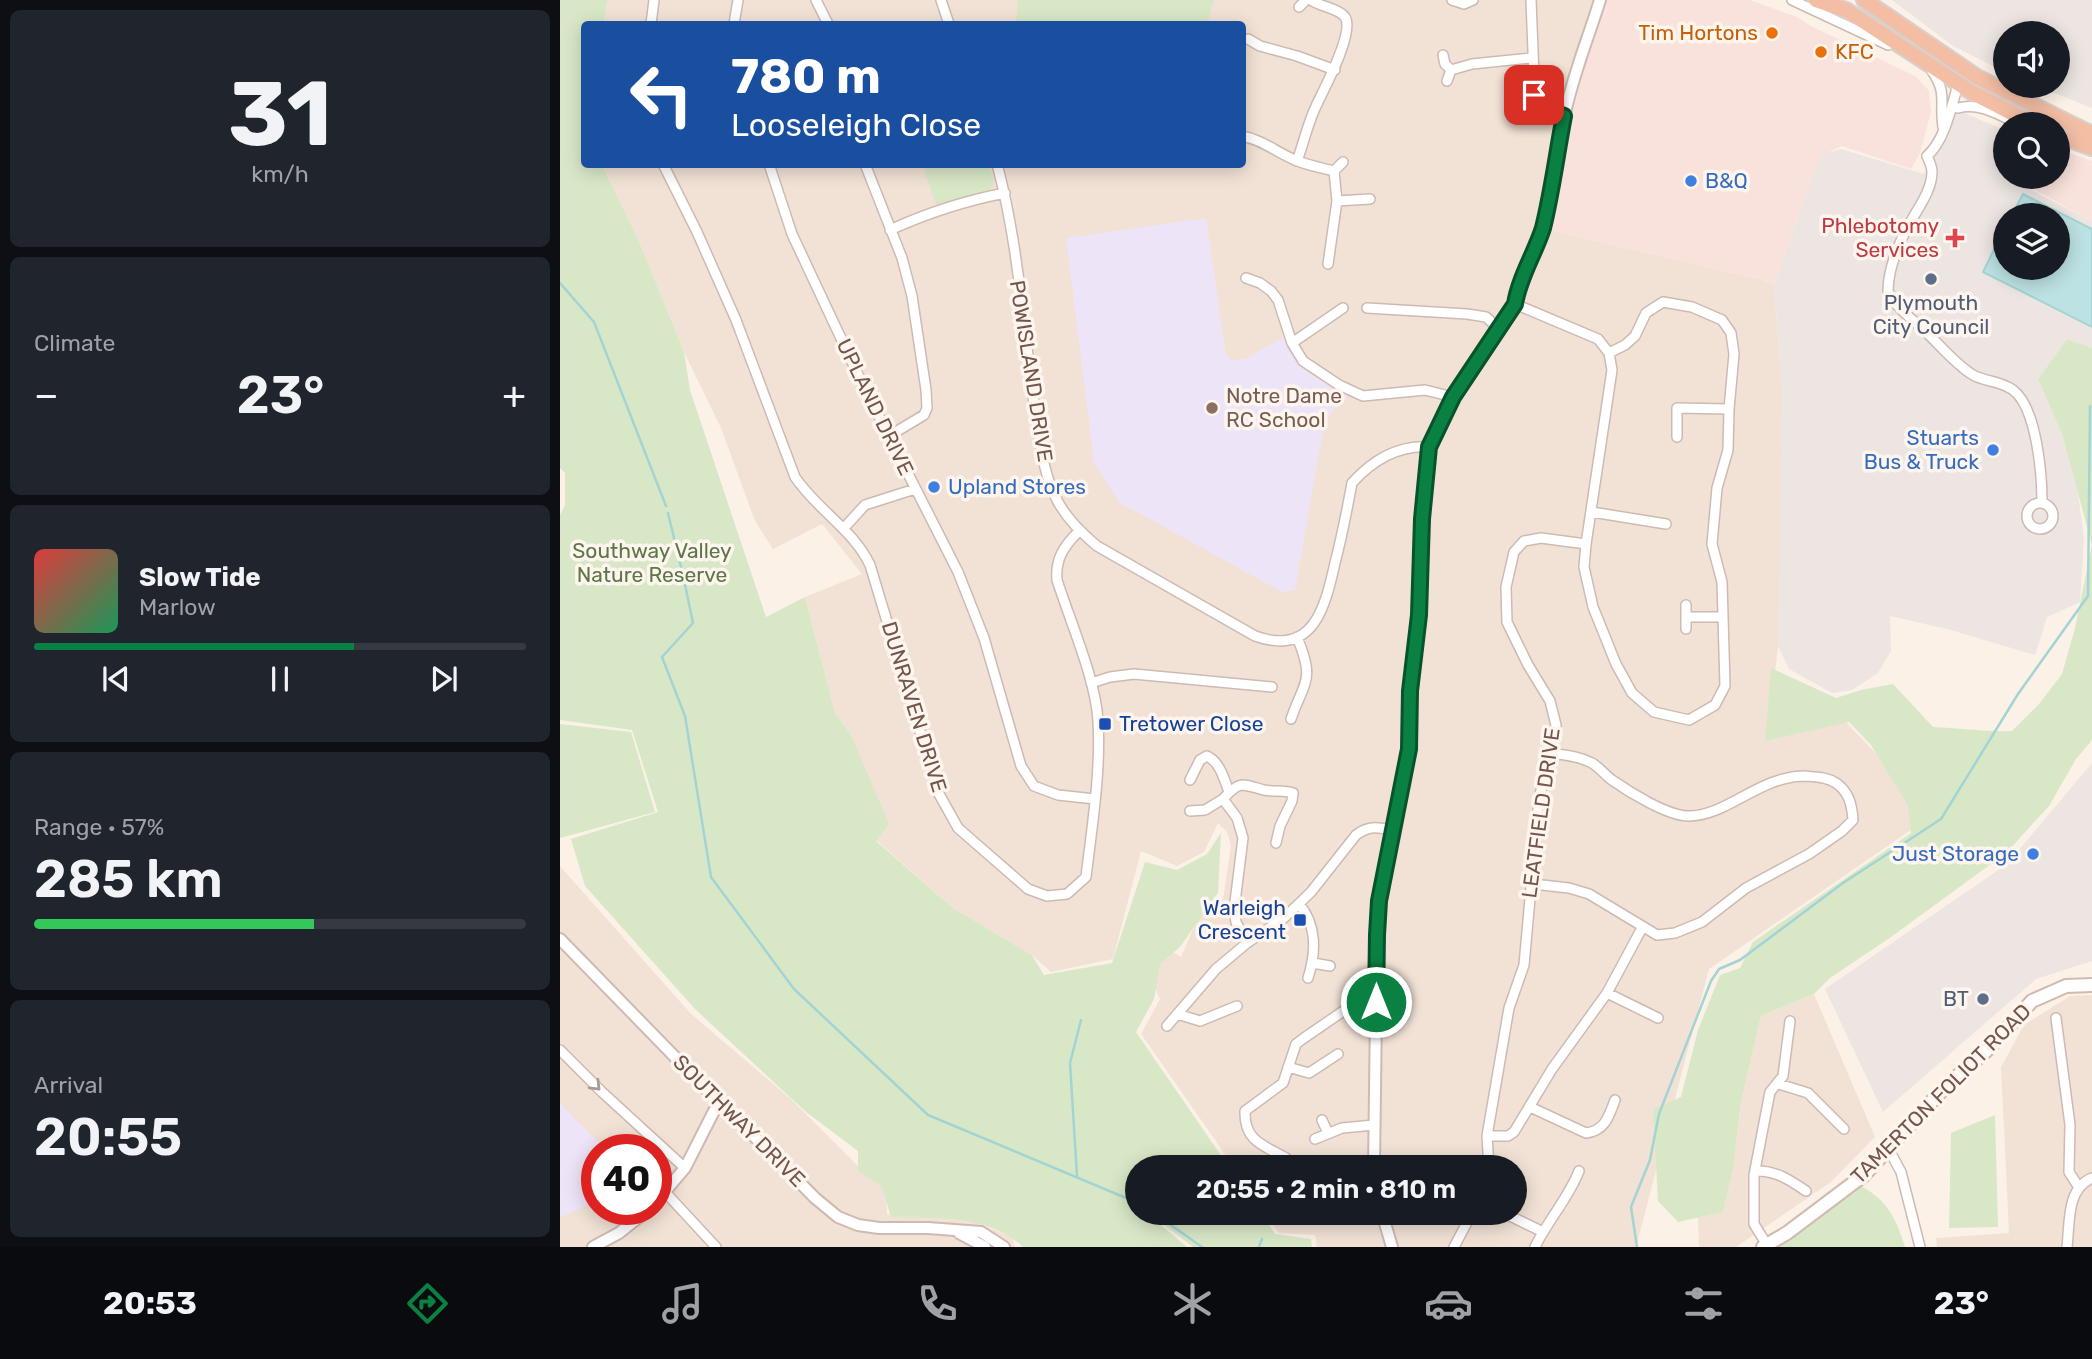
<!DOCTYPE html>
<html lang="en">
<head>
<meta charset="utf-8">
<style>
	:root { --surface:#171b24; --page:#20242c; --text:#f1f3f6; --muted:#9ea1a6; --line:#363941; --accent:#0b8043 }
	body { margin:0; font-family:Rubik,sans-serif; background:var(--page); color:var(--text); height:100vh; display:flex; flex-direction:column; font-size:26px; white-space:nowrap }
	* { box-sizing:border-box; margin:0 }
	p { font-size:23px; color:var(--muted) }
	.icon { flex:none; width:38px; height:38px; fill:none; stroke:currentColor; stroke-width:2; stroke-linecap:round; stroke-linejoin:round }
	.map { position:relative; flex:1; overflow:hidden }
	.panel { display:flex; flex-direction:column; gap:10px; padding:10px; background:#0d0f14; width:560px }
	.panel>* { flex:none }
	.hud { position:absolute; left:21px; top:21px; width:665px; height:147px; border-radius:7px; box-shadow:0 4px 18px #0003; background:#1a4fa0; color:#fff; overflow:hidden }
	.buttons { position:absolute; left:1433px; top:21px; display:grid; gap:14px }
	.buttons a { display:grid; place-items:center; width:77px; height:77px; border-radius:50%; background:var(--surface); box-shadow:0 4px 18px #0003; font-size:35px }
	.speed { position:absolute; left:21px; top:1134px; display:flex; gap:14px; font-size:35px; font-weight:700; text-align:center }
	.speed>* { display:grid; place-content:center; width:91px; height:91px; border-radius:50%; background:var(--surface); box-shadow:0 4px 18px #0003; line-height:1 }
	.speed .limit { border:10px solid #d22; background:#fff; color:#111 }
	.pin { position:absolute; display:grid; place-items:center; width:60px; height:60px; color:#fff; margin:-30px; border-radius:14px; box-shadow:0 4px 10px #0006 }
	.me { position:absolute; width:77px; margin:-38px; rotate:0deg; stroke-linejoin:round; filter:drop-shadow(0 0 5px #0008) }
	.turn { display:flex; align-items:center; gap:24px; height:147px; padding:0 35px; font-size:32px }
	.turn .icon { width:91px; height:91px; stroke-width:2.5 }
	.turn b { display:block; font-size:49px; line-height:60px }
	.big { font-size:52px; font-weight:600; line-height:1.1 }
	.panel .tile { flex:1; display:flex; flex-direction:column; justify-content:center; gap:10px; min-width:0; padding:0 24px; border-radius:10px; background:var(--page) }
	.panel .dial { align-items:center; gap:0 }
	.dial b { font-size:91px; line-height:1 }
	.song { display:flex; align-items:center; gap:21px }
	.cover { width:84px; height:84px; border-radius:10px; background:linear-gradient(135deg,hsl(0 70% 55%),hsl(150 70% 35%)) }
	.played { height:7px; border-radius:4px; background:linear-gradient(90deg,var(--accent) 65%,var(--line) 65%) }
	.keys { display:flex; justify-content:space-around; direction:ltr }
	.heat { display:flex; justify-content:space-between; align-items:center; font-size:38px; direction:ltr }
	.charge { height:10px; border-radius:5px; background:linear-gradient(90deg,#34c759 57%,var(--line) 0) }
	.trip { position:absolute; left:565px; top:1155px; width:402px; height:70px; border-radius:35px; background:var(--surface); box-shadow:0 4px 18px #0003; font-weight:600; line-height:70px; text-align:center }
	.menu { display:flex; height:112px; justify-content:space-around; align-items:center; background:#090b0e; color:var(--muted) }
	.menu .icon { width:49px; height:49px }
	.menu .on { color:var(--accent) }
	.menu b { font-size:32px; color:var(--text) }
	main { display:flex; flex:1; min-height:0 }
	.map>svg:first-child { display:block }
	.residential { fill:#f2e2d6; fill-rule:evenodd }
	.commercial { fill:#fae2dc }
	.industrial { fill:#ece5e1; fill-rule:evenodd }
	.education { fill:#eee4f7 }
	.green { fill:#d8e8c7 }
	.water { fill:#bde2e3; stroke:#a4d3d4; stroke-width:2 }
	.lines { fill:none; stroke-linecap:round; stroke-linejoin:round }
	.stream { stroke:#a4d3d4; stroke-width:2.5 }
	.minor-casing { stroke:#cebab1; stroke-width:12 }
	.tertiary-casing { stroke:#cebab1; stroke-width:14 }
	.secondary-casing { stroke:#d1baaf; stroke-width:16 }
	.trunk-casing { stroke:#d8d0cd; stroke-width:18 }
	.minor { stroke:#fff; stroke-width:9 }
	.tertiary { stroke:#fff; stroke-width:10 }
	.secondary { stroke:#fff; stroke-width:12 }
	.trunk { stroke:#f3bea4; stroke-width:14 }
	.oneway { stroke:#ab9a94 }
	.route-casing { stroke:#07532c; stroke-width:18 }
	.route { stroke:#0b8043; stroke-width:12 }
	.food-dot { fill:#e8710a; stroke:#fef5ee; stroke-width:2.5 }
	.shop-dot { fill:#3f7fe0; stroke:#fef5ee; stroke-width:2.5 }
	.health-dot { fill:#e0444e; stroke:#fef5ee; stroke-width:2.5 }
	.service-dot { fill:#5c6f8a; stroke:#fef5ee; stroke-width:2.5 }
	.education-dot { fill:#8d6e63; stroke:#fef5ee; stroke-width:2.5 }
	.transit-dot { fill:#1a4fb4; stroke:#fef5ee; stroke-width:2.5 }
	.labels { text-anchor:middle; stroke-width:7; stroke-linejoin:round; paint-order:stroke }
	.food-label { font-size:21px; fill:#c56008; stroke:#fef5ee; text-anchor:end }
	.shop-label { font-size:21px; fill:#366cbe; stroke:#fef5ee; text-anchor:start }
	.health-label { font-size:21px; fill:#be3a42; stroke:#fef5ee; text-anchor:end }
	.service-label { font-size:21px; fill:#4e5e75; stroke:#fef5ee }
	.street-label { font-size:21px; fill:#73564d; stroke:#fef5ee }
	.education-label { font-size:21px; fill:#785e54; stroke:#fef5ee; text-anchor:start }
	.park-label { font-size:21px; fill:#5b7846; stroke:#fef5ee }
	.transit-label { font-size:21px; fill:#164399; stroke:#fef5ee; text-anchor:start }
</style>
</head>
<body>
<main>
<section class="panel">
<div class="tile dial"><b>31</b><p>km/h</p></div>
<div class="tile"><p>Climate</p>
<div class="heat"><a>−</a><b class="big">23°</b><a>+</a></div>
</div>
<div class="tile">
<div class="song"><i class="cover"></i><div><b>Slow Tide</b><p>Marlow</p></div></div>
<div class="played"></div>
<div class="keys"><svg class="icon" aria-label="previous" viewBox="0 0 24 24"><path d="M18 5L8 12l10 7zM5 5v14"/></svg><svg class="icon" aria-label="pause" viewBox="0 0 24 24"><path d="M8 5v14M16 5v14"/></svg><svg class="icon" aria-label="next" viewBox="0 0 24 24"><path d="M6 5l10 7-10 7zM19 5v14"/></svg></div>
</div>
<div class="tile"><p>Range · 57%</p><b class="big">285 km</b><div class="charge"></div></div>
<div class="tile"><p>Arrival</p><b class="big">20:55</b></div>
</section>
<div class="map">
<svg width="1532" height="1247" viewBox="0 0 1532 1247">
	<rect width="100%" height="100%" fill="#fbf1e7"/>
	<path class="residential" d="M48,0H1048L1022,75L1002,158L989,230L1199,279L1214,285L1222,389L1221,522L1218,646L1208,734L1280,716L1374,814L1149,969L1076,1247H757L755,1235L719,1233L705,1213H956V1167H674L581,1034L600,999L587,970L602,945L621,957L642,908L663,899L671,846L667,832L658,823L644,852L617,866L581,851L553,959L491,972L472,955L393,908L316,840L291,735L275,713L245,597L302,574L262,524L213,549L195,521L161,428L124,352L79,241L42,165L682,164V24H43Z
		M0,866L131,1014L231,1099L300,1168L326,1184L327,1214L413,1221L452,1237L455,1247H0ZM37,1150H96V1209H37Z
		M1254,994L1315,1137L1271,1182L1176,1247H1139L1138,1217L1163,1211L1173,1169L1181,1102L1201,1016Z
		M1532,995V1247H1377L1376,1238L1449,1233L1441,1067L1464,1025L1510,996Z"/>
	<path class="commercial" d="M1048,0H1190L1237,17L1251,26L1357,77L1369,91L1371,112L1360,153L1351,169L1282,146L1263,155L1253,173L1214,285L1199,279L989,230L1002,158L1022,75Z
		M1498,149L1532,161V221L1466,185L1468,177H1498Z"/>
	<path class="industrial" d="M1332,0H1532V108L1477,86H1498V33H1446L1445,72L1393,46Z
		M1387,106L1445,130L1446,177H1463L1461,185L1532,221V348L1507,339L1478,379L1502,434L1518,493L1524,539L1520,602L1487,617L1475,655L1391,630L1330,616L1331,651L1318,673L1292,690L1272,693L1229,669L1218,646L1222,389L1214,285L1253,173L1263,154L1281,149L1364,174ZM1446,215H1498V268H1446Z
		M1532,763V961L1476,979L1323,1112L1265,989L1447,864Z"/>
	<path class="education" d="M646,218L666,355L672,360L685,359L724,337L750,374L788,396L765,420L735,590L722,592L559,502L534,462L506,238Z
		M0,1103L46,1150H37V1198L18,1210L0,1217Z"/>
	<path class="green" d="M0,0H48L43,24H24V164L42,165L79,241L124,352L130,390L206,617L245,597L275,713L291,735L329,824L316,841L393,908L472,955L484,975L552,963L585,862L617,870L647,854L661,833L658,893L620,947L600,964L594,999L576,1032L669,1167H578V1213L601,1225L627,1247H463C428,1214 376,1219 331,1217L322,1187L298,1171V1151L246,1112L135,1009L25,886L11,839L98,812L72,730L0,720V515L5,505V473L0,468Z
		M458,0H654L647,24H456Z
		M363,165H429L434,181L430,191L376,205Z
		M1507,339L1532,348V740L1516,759L1489,806L1446,853L1331,937L1270,978L1254,994L1201,1016L1181,1102L1173,1169L1163,1212L1118,1222L1098,1201L1093,1109L1121,1097L1138,1030L1160,975L1180,968L1193,942L1351,833L1348,806L1311,745L1289,722L1205,741L1211,668L1276,698L1301,690L1333,684L1373,727C1400,728 1425,732 1452,731L1479,704L1502,674L1515,628L1532,545L1502,434L1478,379Z
		M0,724L71,732L95,812L0,838Z
		M1435,1115L1438,1227L1389,1228L1391,1133Z
		M1301,1186C1328,1201 1336,1218 1345,1247H1212L1247,1225Z
		M583,1213H701L715,1234L751,1239L752,1247H633L594,1217Z"/>
	<path class="water" d="M1463,194L1532,229V327L1423,272L1445,227L1446,268H1498V215H1452Z"/>
	<g class="lines">
		<path class="stream" d="M0,283L34,322L106,506
			M108,513L121,567
			M122,570L133,623L102,657L125,716L151,877L234,989L368,1115L578,1203
			M517,1176L510,1063L521,1020
			M594,1213L642,1247
			M699,1247L702,1239
			M1077,1247L1071,1207L1090,1160L1099,1114L1151,981L1159,969L1180,960L1283,883L1381,819L1458,694L1528,596L1530,406"/>
		<g class="minor-casing">
			<path id="minor" d="M256,0L268,24
				M381,0L389,24
				M892,0L904,4L913,0
				M971,0L975,102L982,109L1004,116
				M1232,0L1328,45
				M739,7L746,0
				M91,24L94,0
				M174,24L178,0
				M688,39L700,46L737,56L775,70
				M883,55L885,64L891,70L887,81
				M891,70L912,64L971,58
				M1372,71C1388,94 1379,103 1383,127
				M1399,82C1391,106 1386,139 1367,156C1369,161 1372,166 1372,172C1372,190 1358,208 1350,223C1339,242 1328,269 1328,291C1335,307 1352,319 1365,331C1380,345 1395,364 1413,375C1426,382 1441,381 1453,390C1477,408 1482,475 1482,503
				M1398,108C1420,102 1439,115 1459,124
				M682,136C703,140 716,152 735,160C747,165 761,168 774,171L777,201L810,199
				M737,161C744,142 748,122 757,104C764,89 795,32 785,17C778,8 761,7 751,0
				M103,164L137,232L176,320L235,477C257,510 293,529 310,565L379,794L398,828L468,889L487,896L507,894L526,877C532,826 541,772 538,721C536,680 510,621 497,580C495,559 504,546 519,531
				M209,164L232,234L301,381L398,572L424,638L461,766L474,786L498,795L535,799
				M305,164L342,258L352,296L366,390L367,408L364,415L329,436
				M437,164C458,242 463,324 474,403C479,435 482,473 498,502C508,520 522,533 537,546L695,636C754,657 765,607 775,563C782,536 787,510 792,483C812,461 838,445 869,447
				M774,171L783,162
				M330,230C367,213 404,201 445,193
				M768,264L777,201
				M686,278L700,283L711,291L718,300L732,343L743,361L779,385L803,396L865,390L893,397
				M955,304L1038,339L1049,353L1052,370L1026,544L1024,567L1033,607L1056,664L1072,693L1094,712L1129,720L1155,705L1165,686L1162,582L1152,544L1157,488L1168,450L1169,409L1174,354L1171,333L1162,320L1132,307L1103,302L1086,313L1075,336L1065,345L1049,353
				M807,308L907,314L926,317L939,329
				M732,343L783,308
				M1117,437V408L1169,409
				M1467 516a13 13 0 1 1 26 0a13 13 0 1 1-26 0Z
				M1032,512L1106,524
				M284,528L305,505L355,489
				M1126,605V617
				M1126,629V617H1162
				M531,683L550,677L574,674L712,687
				M731,719C745,679 755,681 737,637
				M630,780L640,760L647,756C660,762 664,779 669,792
				M630,811L645,810L663,799
				M973,884L1009,888L1029,894L1097,935L1115,933L1142,922L1186,888L1249,854L1282,831L1293,820C1292,805 1289,792 1276,783C1267,777 1256,777 1245,776C1200,776 1168,815 1130,816C1109,817 1069,792 1052,780C1045,775 1039,767 1032,763C1019,756 1004,755 990,753
				M739,904C757,925 756,953 748,978
				M687,943L676,922L674,910L683,838L677,818L663,799C680,780 682,784 704,790C714,792 724,790 733,793L732,801L720,826L716,843
				M753,963L770,966
				M1047,993L1098,1018
				M617,1014L640,1021L677,1006
				M1496,1018L1510,1125L1509,1172L1518,1186
				M607,1026L656,969L687,943L724,918L751,892L796,835C809,825 819,827 834,831
				M0,1050L42,1092L125,1168
				M728,1067L749,1073L778,1054
				M1219,1084L1248,1093L1284,1129
				M970,1107L1026,1133C1045,1131 1049,1116 1055,1100
				M762,1120L768,1133
				M927,1136H948L954,1132L992,1069L1047,993L1082,928
				M755,1139L782,1128L814,1125
				M1328,1148L1341,1172L1360,1247
				M726,1158C703,1145 684,1141 685,1111L723,1083L736,1044L744,1038L795,1003L816,1002
				M929,1167L927,1136L949,1008L964,965L979,799L996,725L990,701L968,665L947,622L946,587L954,552L964,541L981,538L1026,544
				M1195,1171C1215,1170 1230,1180 1246,1191
				M106,1193L156,1247
				M944,1213L983,1232
				M1207,1245L1194,1224V1175L1210,1092L1223,1076L1230,1021
				M894,1247L912,1213
				M975,1247C988,1220 1008,1199 1019,1171
				M1507,1247C1510,1223 1506,1189 1532,1178"/>
		</g>
		<g class="tertiary-casing">
			<path id="tertiary" d="M0,939L152,1095L160,1106L180,1122L255,1198L278,1217L298,1225L319,1228H368L421,1232L444,1247
				M814,1167L817,935L823,879L848,749L850,691L859,615L862,519L869,447L893,397L955,304C959,278 975,254 982,228C993,193 996,154 1004,118C1012,77 1028,39 1040,0
				M96,1202L125,1168L154,1111L160,1106
				M822,1213L832,1247
				M399,1233L425,1247
				M33,1247L59,1233L89,1209"/>
		</g>
		<g class="secondary-casing">
			<path id="secondary" d="M1203,1247L1227,1233L1304,1175L1385,1087L1426,1051L1472,1001L1506,986L1532,985"/>
		</g>
		<g class="trunk-casing">
			<path id="trunk" d="M1256,0L1286,10L1411,92L1473,124
				M1304,0L1417,77L1532,134
				M1498,135L1532,148"/>
		</g>
		<use href="#minor" class="minor"/>
		<use href="#tertiary" class="tertiary"/>
		<use href="#secondary" class="secondary"/>
		<use href="#trunk" class="trunk"/>
	</g>
	<defs><path id="oneway-chevron" d="M-2-3.5L2.5 0L-2 3.5" fill="none" stroke-width="1.6" stroke-linecap="round" stroke-linejoin="round" transform="scale(1.75)"/></defs>
	<use class="oneway" href="#oneway-chevron" transform="translate(36 1086) rotate(45)"/>
	<g class="lines">
		<g class="route-casing">
			<path id="route" d="M816,1002L817,935L819,901L849,749L850,691L859,615L862,519L869,447L893,397L955,304C959,278 975,253 983,228C992,192 997,152 1004,116L978,106L974,95"/>
		</g>
		<use href="#route" class="route"/>
	</g>
	<g class="food-dot">
		<circle cx="1212" cy="33" r="7"/>
		<circle cx="1261" cy="52" r="7"/>
	</g>
	<g class="shop-dot">
		<circle cx="1131" cy="181" r="7"/>
		<circle cx="1433" cy="450" r="7"/>
		<circle cx="374" cy="487" r="7"/>
		<circle cx="1473" cy="854" r="7"/>
	</g>
	<path class="health-dot" d="M1391.5 227.5h7v7h7v7h-7v7h-7v-7h-7v-7h7z"/>
	<g class="service-dot">
		<circle cx="1371" cy="279" r="7"/>
		<circle cx="1423" cy="999" r="7"/>
	</g>
	<circle class="education-dot" cx="652" cy="408" r="7"/>
	<g class="transit-dot">
		<rect x="538" y="717" width="14" height="14" rx="3.5"/>
		<rect x="733" y="913" width="14" height="14" rx="3.5"/>
	</g>
	<g class="labels">
		<g class="food-label">
			<text x="1198" y="40">Tim Hortons</text>
			<text x="1275" y="59" text-anchor="start">KFC</text>
		</g>
		<g class="shop-label">
			<text x="1145" y="188">B&amp;Q</text>
			<text x="1419" y="445" text-anchor="end">Stuarts<tspan x="1419" dy="24">Bus &amp; Truck</tspan></text>
			<text x="388" y="494">Upland Stores</text>
			<text x="1459" y="861" text-anchor="end">Just Storage</text>
		</g>
		<g class="health-label">
			<text x="1379" y="233">Phlebotomy<tspan x="1379" dy="24">Services</tspan></text>
		</g>
		<g class="service-label">
			<text x="1371" y="310">Plymouth<tspan x="1371" dy="24">City Council</tspan></text>
			<text x="1409" y="1006" text-anchor="end">BT</text>
		</g>
		<g class="street-label">
			<text transform="translate(471 371) rotate(81)" y="7">POWISLAND DRIVE</text>
			<text transform="translate(315 407) rotate(64)" y="7">UPLAND DRIVE</text>
			<text transform="translate(354 707) rotate(73)" y="7">DUNRAVEN DRIVE</text>
			<text transform="translate(981 813) rotate(-82)" y="7">LEATFIELD DRIVE</text>
			<text transform="translate(1381 1094) rotate(-45)" y="7">TAMERTON FOLIOT ROAD</text>
			<text transform="translate(179 1121) rotate(45)" y="7">SOUTHWAY DRIVE</text>
		</g>
		<g class="education-label">
			<text x="666" y="403">Notre Dame<tspan x="666" dy="24">RC School</tspan></text>
		</g>
		<g class="park-label">
			<text x="92" y="558">Southway Valley<tspan x="92" dy="24">Nature Reserve</tspan></text>
		</g>
		<g class="transit-label">
			<text x="559" y="731">Tretower Close</text>
			<text x="726" y="915" text-anchor="end">Warleigh<tspan x="726" dy="24">Crescent</tspan></text>
		</g>
	</g>
</svg>
<div class="buttons">
<a><svg class="icon" aria-label="sound" viewBox="0 0 24 24"><path d="M4 9h4l5-4v14l-5-4H4zM17 9q2 3 0 6"/></svg></a>
<a><svg class="icon" aria-label="search" viewBox="0 0 24 24"><circle cx="10" cy="10" r="6"/><path d="M15 15l6 6"/></svg></a>
<a><svg class="icon" aria-label="layers" viewBox="0 0 24 24"><path d="M12 4l9 5-9 5-9-5zM3 14l9 5 9-5"/></svg></a>
</div>
<div class="speed"><div class="limit">40</div></div>
<div class="pin" style="left:974px;top:95px;background:#d93025"><svg class="icon" aria-label="arrive" viewBox="0 0 24 24"><path d="M6 21V4h12l-3 4 3 4H6"/></svg></div>
<svg class="me" style="left:816px;top:1002px" viewBox="-20 -20 40 40"><circle r="17" fill="#0b8043" stroke="#fff" stroke-width="3"/><path d="M0-11L8 9 0 5-8 9z" fill="#fff"/></svg>
<div class="trip">20:55 · 2 min · 810 m</div>
<div class="hud">
<div class="turn"><svg class="icon" aria-label="left" viewBox="0 0 24 24"><path d="M17 20v-9H6M10 6l-5 5 5 5"/></svg><div><b>780 m</b>Looseleigh Close</div></div>
</div>
</div>
</main>
<nav class="menu">
<b>20:53</b>
<svg class="icon on" aria-label="directions" viewBox="0 0 24 24"><path d="M12 3l9 9-9 9-9-9zM9 14v-3h6M13 9l2 2-2 2"/></svg>
<svg class="icon" aria-label="music" viewBox="0 0 24 24"><path d="M9 18V5l10-2v13"/><circle cx="6" cy="18" r="3"/><circle cx="16" cy="16" r="3"/></svg>
<svg class="icon" aria-label="phone" viewBox="0 0 24 24"><path d="M5 4h4l2 5-3 2q2 4 5 5l2-3 5 2v4C11 20 4 13 5 4z"/></svg>
<svg class="icon" aria-label="climate" viewBox="0 0 24 24"><path d="M12 3v18M4 7l16 10M4 17L20 7"/></svg>
<svg class="icon" aria-label="car" viewBox="0 0 24 24"><path d="M5 17H2v-5l4-1 3-4h7l3 4 3 1v5h-3M9 17h6M6 11h13"/><circle cx="7" cy="17" r="2"/><circle cx="17" cy="17" r="2"/></svg>
<svg class="icon" aria-label="filters" viewBox="0 0 24 24"><path d="M4 7h16M4 17h16"/><circle cx="9" cy="7" r="2"/><circle cx="15" cy="17" r="2"/></svg>
<b>23°</b>
</nav>
</body>
</html>
